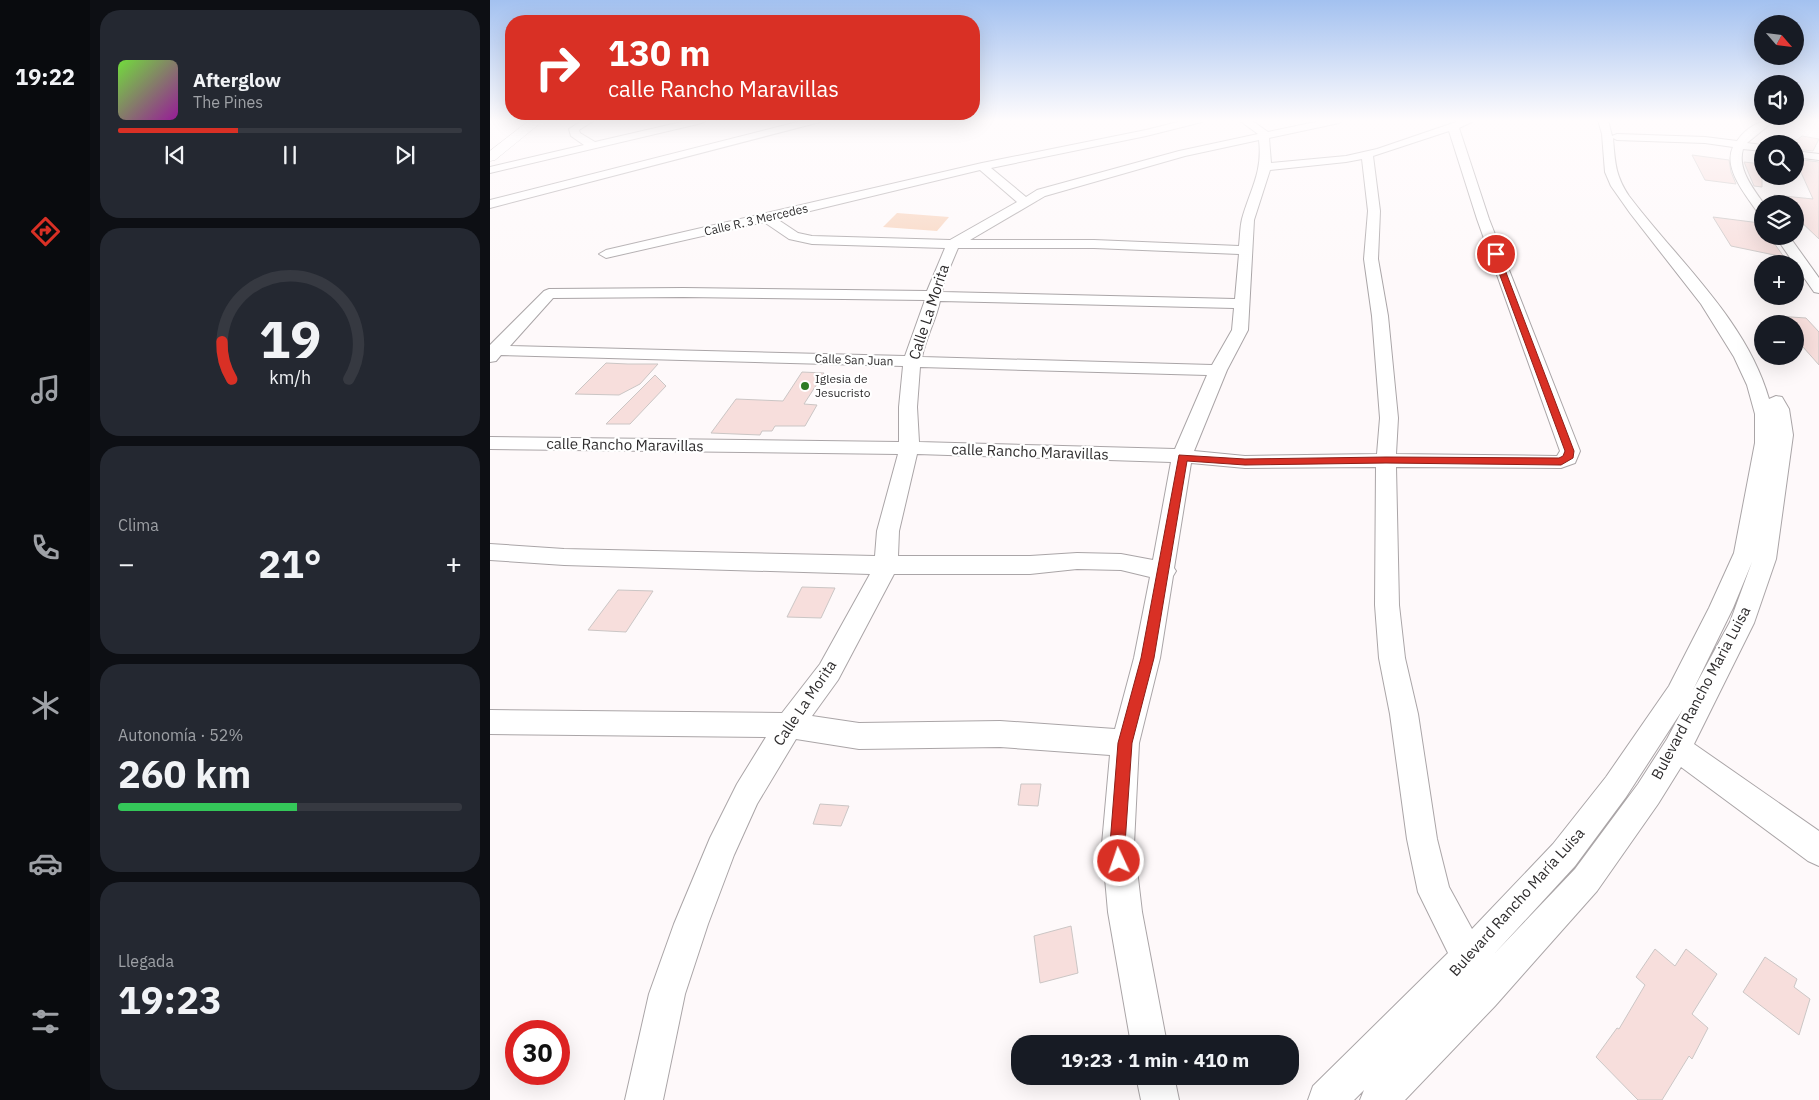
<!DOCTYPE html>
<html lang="es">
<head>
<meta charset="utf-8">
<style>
	:root { --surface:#171b24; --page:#242831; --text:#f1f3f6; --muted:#9ea1a6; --line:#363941; --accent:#d93025 }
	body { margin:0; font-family:"IBM Plex Sans",sans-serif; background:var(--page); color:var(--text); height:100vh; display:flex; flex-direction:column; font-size:19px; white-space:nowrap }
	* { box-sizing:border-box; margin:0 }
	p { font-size:16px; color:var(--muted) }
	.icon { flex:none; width:28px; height:28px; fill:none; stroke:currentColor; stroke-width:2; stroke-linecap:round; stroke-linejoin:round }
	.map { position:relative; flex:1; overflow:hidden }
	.sheet { display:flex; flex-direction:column; gap:10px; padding:10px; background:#0d0f14; width:400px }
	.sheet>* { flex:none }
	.hud { position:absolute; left:15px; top:15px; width:475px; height:105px; border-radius:20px; box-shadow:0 5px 20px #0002; background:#d93025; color:#fff; overflow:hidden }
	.needle { width:32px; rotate:118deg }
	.controls { position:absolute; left:1264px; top:15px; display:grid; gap:10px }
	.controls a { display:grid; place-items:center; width:50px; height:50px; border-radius:50%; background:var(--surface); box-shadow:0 5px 20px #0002; font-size:25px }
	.speed { position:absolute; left:15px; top:1020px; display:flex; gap:10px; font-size:25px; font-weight:700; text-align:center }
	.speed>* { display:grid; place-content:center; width:65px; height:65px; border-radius:50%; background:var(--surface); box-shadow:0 5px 20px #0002; line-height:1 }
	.speed .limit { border:8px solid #d22; background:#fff; color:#111 }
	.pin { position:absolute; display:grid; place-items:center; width:42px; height:42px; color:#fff; margin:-21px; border:2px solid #fff; border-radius:50%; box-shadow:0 1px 5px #0007 }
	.me { position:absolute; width:55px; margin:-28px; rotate:357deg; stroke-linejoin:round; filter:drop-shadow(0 0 4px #0008) }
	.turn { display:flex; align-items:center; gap:18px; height:105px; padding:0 20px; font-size:22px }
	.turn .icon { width:65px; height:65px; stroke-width:2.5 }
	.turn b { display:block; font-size:35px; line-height:42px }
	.big { font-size:38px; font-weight:800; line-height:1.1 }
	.sheet .widget { flex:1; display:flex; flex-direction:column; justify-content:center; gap:8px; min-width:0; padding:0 18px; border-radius:20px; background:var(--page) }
	.sheet .dial { align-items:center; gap:0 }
	.dial svg { height:130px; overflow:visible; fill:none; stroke:var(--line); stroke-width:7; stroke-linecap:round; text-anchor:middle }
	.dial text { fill:var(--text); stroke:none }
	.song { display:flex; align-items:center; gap:15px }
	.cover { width:60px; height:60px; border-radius:8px; background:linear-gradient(135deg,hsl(100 70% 55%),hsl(300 70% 35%)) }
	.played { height:5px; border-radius:2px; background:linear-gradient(90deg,var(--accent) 35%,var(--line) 35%) }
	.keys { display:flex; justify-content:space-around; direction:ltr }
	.heat { display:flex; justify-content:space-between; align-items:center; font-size:28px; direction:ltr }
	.charge { height:8px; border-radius:4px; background:linear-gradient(90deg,#34c759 52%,var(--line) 0) }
	.trip { position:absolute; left:521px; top:1035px; width:288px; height:50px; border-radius:20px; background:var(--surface); box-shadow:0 5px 20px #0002; font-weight:800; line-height:50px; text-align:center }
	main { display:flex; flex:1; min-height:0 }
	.tab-bar { display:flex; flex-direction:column; width:90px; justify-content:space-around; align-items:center; background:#090b0e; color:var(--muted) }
	.tab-bar .icon { width:35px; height:35px }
	.tab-bar .active { color:var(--accent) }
	.tab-bar b { font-size:22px; color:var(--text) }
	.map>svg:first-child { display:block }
	.green { fill:#f8d4be }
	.building { fill:#f7dedc; stroke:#cbc6c5 }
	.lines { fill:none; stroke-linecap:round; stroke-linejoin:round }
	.minor-casing { stroke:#aaa5a7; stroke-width:2 }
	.major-casing { stroke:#aaa5a7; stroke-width:1 }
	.minor { fill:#fff; fill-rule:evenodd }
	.major { fill:#fff; fill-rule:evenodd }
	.route { fill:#d93025; stroke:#8d1f18 }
	.poi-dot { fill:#2d7b24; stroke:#fff; stroke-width:2 }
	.labels { text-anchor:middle; stroke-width:4.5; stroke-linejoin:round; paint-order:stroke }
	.far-street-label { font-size:12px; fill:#2e2c2d; stroke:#fff }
	.far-poi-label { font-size:12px; fill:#2e2c2d; stroke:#fff; text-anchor:start }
	.street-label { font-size:15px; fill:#2e2c2d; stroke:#fff }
</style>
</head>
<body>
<main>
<nav class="tab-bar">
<b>19:22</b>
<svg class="icon active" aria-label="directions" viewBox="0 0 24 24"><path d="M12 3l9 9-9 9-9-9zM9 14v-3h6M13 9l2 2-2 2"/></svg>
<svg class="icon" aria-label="music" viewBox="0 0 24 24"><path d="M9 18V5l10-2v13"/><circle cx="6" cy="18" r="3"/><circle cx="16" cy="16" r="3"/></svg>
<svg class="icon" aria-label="phone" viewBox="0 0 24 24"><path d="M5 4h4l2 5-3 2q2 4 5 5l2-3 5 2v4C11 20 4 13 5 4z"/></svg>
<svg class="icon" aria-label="climate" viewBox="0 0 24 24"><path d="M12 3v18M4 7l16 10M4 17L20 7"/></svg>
<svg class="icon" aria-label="car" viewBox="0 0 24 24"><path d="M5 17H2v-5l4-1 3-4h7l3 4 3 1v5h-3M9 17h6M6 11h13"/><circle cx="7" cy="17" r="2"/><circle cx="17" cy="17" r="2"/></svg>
<svg class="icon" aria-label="filters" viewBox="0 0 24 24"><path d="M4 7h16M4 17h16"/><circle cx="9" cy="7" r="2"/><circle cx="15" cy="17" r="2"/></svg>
</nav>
<section class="sheet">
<div class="widget">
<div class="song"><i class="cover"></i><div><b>Afterglow</b><p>The Pines</p></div></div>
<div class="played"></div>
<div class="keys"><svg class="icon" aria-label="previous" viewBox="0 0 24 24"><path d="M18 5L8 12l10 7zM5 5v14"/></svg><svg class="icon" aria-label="pause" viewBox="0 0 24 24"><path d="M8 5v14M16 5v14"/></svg><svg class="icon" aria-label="next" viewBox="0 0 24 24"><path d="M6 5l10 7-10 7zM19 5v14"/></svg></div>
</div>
<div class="widget dial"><svg viewBox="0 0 100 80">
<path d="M14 69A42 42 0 1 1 86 69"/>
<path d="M14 69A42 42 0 0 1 8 46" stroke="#d93025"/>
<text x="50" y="56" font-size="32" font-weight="700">19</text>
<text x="50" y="72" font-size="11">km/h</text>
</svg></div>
<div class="widget"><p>Clima</p>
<div class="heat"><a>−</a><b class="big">21°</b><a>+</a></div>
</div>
<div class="widget"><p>Autonomía · 52%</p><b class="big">260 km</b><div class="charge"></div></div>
<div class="widget"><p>Llegada</p><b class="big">19:23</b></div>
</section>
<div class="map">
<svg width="1329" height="1100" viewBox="0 0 1329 1100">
	<rect width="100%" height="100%" fill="#fef9fa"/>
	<path class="green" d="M407,213L459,217L447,231L393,227Z"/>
	<path class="building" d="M1312,136L1329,139L1323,151L1305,149V144H1297L1293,137L1307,140Z
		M1202,155L1239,160L1241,172L1246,184L1215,180Z
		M1305,159L1329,162V239L1305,216V204H1293L1284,195L1323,199Z
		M1254,162L1272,164V187L1264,186Z
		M1223,217L1270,223L1272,226V236H1279L1294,257L1241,246Z
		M1286,316L1316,318L1329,332V365L1305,338V324H1293Z
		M116,363L138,364H168L150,384L129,395L85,394Z
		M312,372L334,373L314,404L327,405L315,426H285L282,431H272L270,435L221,433L246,399L293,401Z
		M165,375L176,386L140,424H116Z
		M312,587L345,588L331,618L297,617Z
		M128,590L163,591L136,632L98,630Z
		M531,784H551L548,806L528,805Z
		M330,804L359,806L351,826L323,824Z
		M581,926L588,973L550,983L544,936Z
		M1165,949L1185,966L1196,949L1227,974L1202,1014L1218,1028L1202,1059L1199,1056L1172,1100H1148L1106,1057L1127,1028L1129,1029L1155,985L1146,977Z
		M1275,957L1307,979L1304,987L1320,999L1309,1035L1253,992Z"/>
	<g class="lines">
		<g class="minor-casing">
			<path id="minor" d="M93,120H105L89,130L90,133L105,142L200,120H217L212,123L0,173V167L94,145L81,136L79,129Z
				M315,120H331L330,122L0,208V200Z
				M696,120H713L712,122L656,136L501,168L536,197L547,190L689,151L768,134L749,120H761L778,132L835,120H854L849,123L779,138L781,163L856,156L887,149L972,120H986L969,128L999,219L1090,451L1085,463L1071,468L906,467L909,605L915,658L928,714L947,839L959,887L982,929L1063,844L1116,777L1179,686L1219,608L1244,553L1265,443V414L1257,385L1244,357L1211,304L1140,213L1121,186L1115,172L1112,134L1108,120H1118L1122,136L1127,134L1215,137L1247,141C1256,128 1269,120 1285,120L1257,143L1272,145V151L1253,149C1247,169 1263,188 1274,204H1272V214L1266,210C1255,194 1233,168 1243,147L1215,143L1127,140L1123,138C1125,162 1125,175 1139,196C1187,260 1256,319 1279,399L1286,396L1292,397L1299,409L1303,435L1286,559L1264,623L1204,744L1329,831V866L1318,861L1191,767L1168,804L1107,891L1005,1006L915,1100H870L874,1090L864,1100H818L823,1086L958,953L928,892L917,839L900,714L889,658L885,605L886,467L755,468L701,463L684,568L686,571L683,576L670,658L649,743L644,844L652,912L677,1044H641L618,912L612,844L620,755L510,747L369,749L306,739L267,804L244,855L218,924L195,994L173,1100H135L159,994L184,924L220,838L247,784L276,737L0,734V710L292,713L330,664L380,574L74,565L0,560V544L74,549L385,556L387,531L408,454L0,449V437L409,442V407L413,366L11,355L6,361L0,362V345L54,291L59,289L193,288L437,291L455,248L322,244L299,239L274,222L116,258L109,254L116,250L492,163L656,130ZM959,131L987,219L1070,451L1067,456L906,454L908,418L898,316L888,259L890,211L883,156ZM769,140C773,172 760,190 752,219C750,227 750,237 749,246L604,240H480L555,196L695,156ZM872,159L878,211L874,259L882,316L890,418L887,454L755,456L704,451L737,370L758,330L764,220L780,170L856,162ZM490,170L527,202L460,240L322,236L308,233L287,219ZM468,248H604L749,254L745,299L452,292L455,279ZM193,297L435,300L415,356L20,346L63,298ZM450,301L744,308L742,330L722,365L432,357C436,337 446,320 450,301ZM430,367L717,375L685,449L429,442L427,407ZM427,454L681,462L663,560L631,554L587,553L540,556H408L409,531ZM1262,562L1240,622L1203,690L1243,608ZM587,569L631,570L660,577L644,658L625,729L510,721L369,723L322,716L348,680L404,574H540ZM1193,709L1177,739L1148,784L1085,869L1004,954L1085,866L1136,797Z
				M1305,151L1329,154V160L1305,157Z
				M1285,236H1299L1329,278V293L1324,292Z
				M646,1076H684L689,1100H651Z"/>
		</g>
		<g class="major-casing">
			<path id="major" d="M40,120H54L5,160L0,161V151Z"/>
		</g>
		<use href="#minor" class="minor"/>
		<use href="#major" class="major"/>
	</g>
	<linearGradient id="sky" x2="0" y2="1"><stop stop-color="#a3c1f0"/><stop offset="0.44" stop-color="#fffcfd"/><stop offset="1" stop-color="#fffcfd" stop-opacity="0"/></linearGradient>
	<rect width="1329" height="274" fill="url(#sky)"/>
	<path class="route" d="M1006,252L1009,254L1084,451L1083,458L1071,465L896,463L755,465L697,461L664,658L642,743L635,844L637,861L635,867L629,869L624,867L620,844L628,743L651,658L689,455L755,459L896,457L1069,458L1073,456L1075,451L1002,254Z"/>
	<circle class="poi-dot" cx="315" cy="386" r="5"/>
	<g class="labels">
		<g class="far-street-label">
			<text transform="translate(266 220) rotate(-13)" y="4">Calle R. 3 Mercedes</text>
			<text transform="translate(364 360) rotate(2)" y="4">Calle San Juan</text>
		</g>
		<g class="far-poi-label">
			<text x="325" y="383">Iglesia de<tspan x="325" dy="14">Jesucristo</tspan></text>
		</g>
		<g class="street-label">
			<text transform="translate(439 312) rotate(-72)" y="5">Calle La Morita</text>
			<text transform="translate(135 445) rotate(1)" y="5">calle Rancho Maravillas</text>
			<text transform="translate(540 452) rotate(2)" y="5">calle Rancho Maravillas</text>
			<text transform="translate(1211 693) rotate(-62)" y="5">Bulevard Rancho Maria Luisa</text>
			<text transform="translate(315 703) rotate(-56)" y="5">Calle La Morita</text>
			<text transform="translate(1027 902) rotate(-48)" y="5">Bulevard Rancho María Luisa</text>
		</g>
	</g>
</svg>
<div class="controls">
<a><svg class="needle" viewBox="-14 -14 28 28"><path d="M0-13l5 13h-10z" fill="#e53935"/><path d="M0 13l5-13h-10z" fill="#9ea1a6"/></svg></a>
<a><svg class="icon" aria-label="sound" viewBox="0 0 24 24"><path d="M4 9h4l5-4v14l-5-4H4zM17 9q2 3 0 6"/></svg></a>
<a><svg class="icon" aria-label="search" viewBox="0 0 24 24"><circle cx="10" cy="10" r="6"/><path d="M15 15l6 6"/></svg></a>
<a><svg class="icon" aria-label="layers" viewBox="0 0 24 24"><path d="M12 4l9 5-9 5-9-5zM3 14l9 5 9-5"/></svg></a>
<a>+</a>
<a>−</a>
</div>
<div class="speed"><div class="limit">30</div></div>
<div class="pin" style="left:1006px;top:254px;background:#d93025"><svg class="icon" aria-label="arrive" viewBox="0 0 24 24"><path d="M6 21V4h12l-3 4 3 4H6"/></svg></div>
<svg class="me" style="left:629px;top:861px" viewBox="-20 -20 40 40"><circle r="17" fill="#d93025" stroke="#fff" stroke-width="3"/><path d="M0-11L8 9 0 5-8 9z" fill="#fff"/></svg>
<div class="trip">19:23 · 1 min · 410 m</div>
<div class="hud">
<div class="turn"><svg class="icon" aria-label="right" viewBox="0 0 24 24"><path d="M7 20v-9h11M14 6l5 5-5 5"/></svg><div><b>130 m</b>calle Rancho Maravillas</div></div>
</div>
</div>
</main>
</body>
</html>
